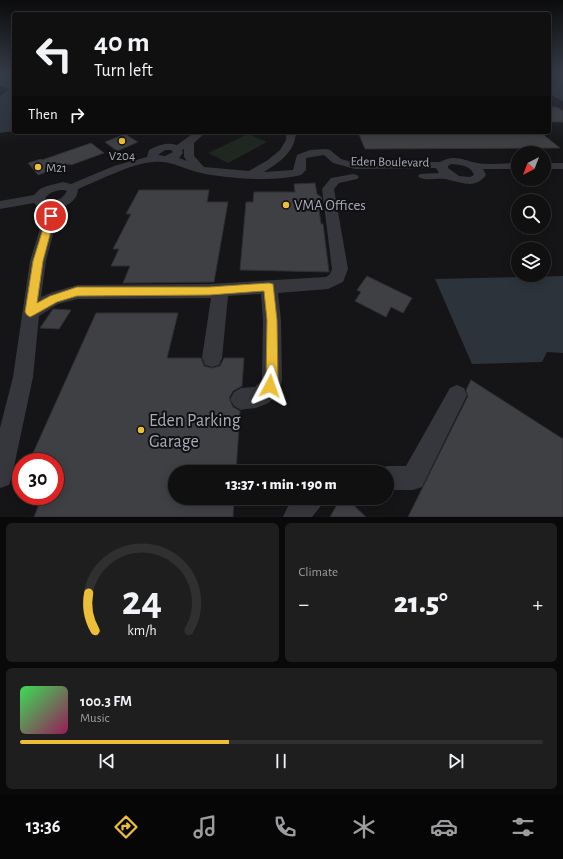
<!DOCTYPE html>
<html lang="en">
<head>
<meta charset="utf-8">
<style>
	:root { --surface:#101011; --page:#1e1e1f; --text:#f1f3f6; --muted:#9c9d9f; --line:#303031; --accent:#edbe37 }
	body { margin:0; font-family:"Alegreya Sans",sans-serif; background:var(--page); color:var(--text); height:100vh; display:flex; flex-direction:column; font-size:15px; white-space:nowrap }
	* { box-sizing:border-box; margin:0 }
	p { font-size:13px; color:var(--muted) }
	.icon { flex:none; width:22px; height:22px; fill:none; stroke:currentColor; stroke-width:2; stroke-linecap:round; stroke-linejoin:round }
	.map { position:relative; height:517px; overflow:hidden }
	.details { display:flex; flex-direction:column; gap:6px; padding:6px; background:#090909; flex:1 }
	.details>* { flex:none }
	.guide { position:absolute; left:12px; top:12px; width:539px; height:122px; border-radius:4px; box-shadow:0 2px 10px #0003,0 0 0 1px var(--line); background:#101011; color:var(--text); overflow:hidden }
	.needle { width:26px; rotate:222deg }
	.buttons { position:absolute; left:511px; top:146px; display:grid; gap:8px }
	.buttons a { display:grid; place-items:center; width:40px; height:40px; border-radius:50%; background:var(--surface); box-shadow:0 2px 10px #0003,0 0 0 1px var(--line); font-size:20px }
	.speed { position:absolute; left:12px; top:453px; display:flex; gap:8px; font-size:20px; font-weight:700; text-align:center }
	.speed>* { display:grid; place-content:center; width:52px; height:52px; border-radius:50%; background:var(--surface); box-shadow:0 2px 10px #0003,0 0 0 1px var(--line); line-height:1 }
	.speed .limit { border:6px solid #d22; background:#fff; color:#111 }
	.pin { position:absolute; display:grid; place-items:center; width:34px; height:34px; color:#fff; margin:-17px; border:2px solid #fff; border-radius:50%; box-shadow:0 1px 4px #0007 }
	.me { position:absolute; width:44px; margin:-22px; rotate:4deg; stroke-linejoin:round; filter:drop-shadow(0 0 3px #0008) }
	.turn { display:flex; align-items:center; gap:14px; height:84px; padding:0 16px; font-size:18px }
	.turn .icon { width:52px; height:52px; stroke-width:2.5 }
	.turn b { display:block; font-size:28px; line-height:34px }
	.then { display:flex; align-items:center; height:38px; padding:0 16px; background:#0003; gap:8px; font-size:15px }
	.big { font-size:30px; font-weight:800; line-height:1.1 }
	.details .widget { flex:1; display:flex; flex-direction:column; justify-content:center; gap:6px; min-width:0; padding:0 14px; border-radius:6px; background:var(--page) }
	.details .dial { align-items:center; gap:0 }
	.dial svg { height:104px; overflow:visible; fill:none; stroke:var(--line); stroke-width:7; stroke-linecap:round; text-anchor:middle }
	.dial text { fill:var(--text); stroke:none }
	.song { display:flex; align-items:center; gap:12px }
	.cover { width:48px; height:48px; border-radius:6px; background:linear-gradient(135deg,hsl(130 70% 55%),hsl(330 70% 35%)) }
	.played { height:4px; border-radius:2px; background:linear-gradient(90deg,var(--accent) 40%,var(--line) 40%) }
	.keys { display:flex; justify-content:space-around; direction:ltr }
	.heat { display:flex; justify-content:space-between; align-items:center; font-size:22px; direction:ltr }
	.details .tiles { flex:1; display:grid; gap:6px; grid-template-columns:1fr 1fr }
	.widget:last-child { grid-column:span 2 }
	.trip { position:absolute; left:168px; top:465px; width:226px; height:40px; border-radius:20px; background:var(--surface); box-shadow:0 2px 10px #0003,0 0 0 1px var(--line); font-weight:800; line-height:40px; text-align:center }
	.menu { display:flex; height:64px; justify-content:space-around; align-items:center; background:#060607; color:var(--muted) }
	.menu .icon { width:28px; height:28px }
	.menu .active { color:var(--accent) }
	.menu b { font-size:18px; color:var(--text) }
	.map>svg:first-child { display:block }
	.green { fill:#1f2721 }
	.water { fill:#2c333b }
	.building { fill:#3f4044; stroke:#302f33 }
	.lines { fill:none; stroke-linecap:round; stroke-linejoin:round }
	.minor { fill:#36373c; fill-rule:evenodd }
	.route { fill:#edbe37; stroke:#9a7c24 }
	.poi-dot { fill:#edbe37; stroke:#101012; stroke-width:1.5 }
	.labels { text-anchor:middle; stroke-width:4; stroke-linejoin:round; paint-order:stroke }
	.far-poi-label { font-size:13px; fill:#a7abb7; stroke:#101012 }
	.far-street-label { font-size:13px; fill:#a7abb7; stroke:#101012 }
	.poi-label { font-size:15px; fill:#a7abb7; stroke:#101012; text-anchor:start }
	.near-poi-label { font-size:18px; fill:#a7abb7; stroke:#101012; text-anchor:start }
</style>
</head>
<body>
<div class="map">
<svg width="563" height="517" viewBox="0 0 563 517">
	<rect width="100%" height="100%" fill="#151517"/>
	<path class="green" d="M248,134L267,142L228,163L208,153Z"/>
	<path class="water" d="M0,73H14V131L0,133V96L10,89L0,86Z
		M549,73H563V101L549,94Z
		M563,276V353L547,352L542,362L472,364L435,279Z"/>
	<path class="building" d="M549,107H557L563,111V122H549Z
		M358,132H540L560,148L365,149Z
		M125,134L138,142L117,151L105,142Z
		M91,143L104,153L71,165L69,164L38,175L28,163L41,159L42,160Z
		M315,183L317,194L321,197L322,199L318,202L321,224H323L329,272L240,270L246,202H253L254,192H295L294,184Z
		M139,190H209L207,202H228L214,282L123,283L130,266H111L119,249H113L131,214H126Z
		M367,276L412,298L403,313L391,307L386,317L355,301L361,292L357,290Z
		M53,309L71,310L59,329L40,328Z
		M96,313H178L167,358H201L204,366L212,368L220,366L224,358H244L242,386L233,391L229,398L233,407L240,411L236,472H175V498H234L233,517H34L42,496H55V462H29Z
		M471,380L563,439V517H408L468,396L466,390Z
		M341,498H346L366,517H330Z"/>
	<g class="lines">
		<path class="minor" d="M195,132H206L194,143V156L204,167L249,171L268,160L280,150L286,140V132H296C295,152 280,162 264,172L293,170L297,155L310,150L326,149L330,150L341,159L355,163L440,162C453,154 463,160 477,163C489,165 505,163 518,163V169H483L486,175C476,189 463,183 449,180C440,177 429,181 420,178L418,176L420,174L439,173L436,168L355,169L333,163L324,155L306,158V170L301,175C274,182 225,179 197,172C182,168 169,160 153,162C130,164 100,180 78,189C78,199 69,205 60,208L46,261L41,297L53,292L77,285L209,284L326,277L330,274L332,269L322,189L331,178L353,174L357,175L359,177L357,179L339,183L334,189L348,269L343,282L328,289L278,293L281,320L282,381L280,386L274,398L268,403L256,408L246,409L241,410L234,406L230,399L234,392L241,388L255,387L262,380L263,320L261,294L228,296L222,358L219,365L212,367L205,365L202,358L211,298L77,299L58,304L39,316L33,377L12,476L9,485L0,488V428L13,377L30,261L46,209L37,206L34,203L0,209V201L34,195L40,189L47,186L63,182L71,184L114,166L147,157L149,150C159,145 166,142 177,145ZM184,149V157L187,161L179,158L183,153L182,150ZM165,150H171L173,152L165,156L158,155ZM451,164C460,165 471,165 474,175L470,177L459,176L448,168V166ZM64,190L67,191C63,199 53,204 45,199C48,192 57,190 64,190Z
			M544,163H563V169H544Z
			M457,385L464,388L467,395L422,487L413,490H387V472H377L378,469L387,466H406L450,388Z
			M295,498H324L320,507L312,517H283L287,508Z"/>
	</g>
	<linearGradient id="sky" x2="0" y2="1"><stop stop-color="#0c0c0d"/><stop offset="0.5" stop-color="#353b47"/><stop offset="1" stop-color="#353b47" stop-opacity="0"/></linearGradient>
	<rect width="563" height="146" fill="url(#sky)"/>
	<path class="route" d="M51,213L55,216L43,261L37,303L50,296L77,287H209L269,283L273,284L277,320L278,382L275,391L270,392L266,391L264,386L266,382L267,320L264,291L209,295L77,296L57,302L34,315L30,317L27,315L25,312L33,261L47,216Z"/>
	<g class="poi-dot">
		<circle cx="122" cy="141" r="4"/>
		<circle cx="38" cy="167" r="4"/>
		<circle cx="286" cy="205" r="4"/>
		<circle cx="141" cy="430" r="4"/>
	</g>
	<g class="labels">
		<g class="far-poi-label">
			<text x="122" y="160">V204</text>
			<text x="46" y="172" text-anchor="start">M21</text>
		</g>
		<g class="far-street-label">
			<text transform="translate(390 161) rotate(1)" y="5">Eden Boulevard</text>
		</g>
		<g class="poi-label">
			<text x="294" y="210">VMA Offices</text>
		</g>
		<g class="near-poi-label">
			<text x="149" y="426">Eden Parking<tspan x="149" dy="21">Garage</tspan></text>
		</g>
	</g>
</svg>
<div class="buttons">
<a><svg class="needle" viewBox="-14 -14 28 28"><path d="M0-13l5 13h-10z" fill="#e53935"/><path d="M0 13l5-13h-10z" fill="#9c9d9f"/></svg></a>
<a><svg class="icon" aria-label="search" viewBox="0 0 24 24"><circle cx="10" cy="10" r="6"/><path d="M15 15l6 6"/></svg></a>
<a><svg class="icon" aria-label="layers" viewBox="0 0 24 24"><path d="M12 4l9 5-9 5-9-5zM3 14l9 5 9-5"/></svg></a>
</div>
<div class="speed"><div class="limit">30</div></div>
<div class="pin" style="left:51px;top:216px;background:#d93025"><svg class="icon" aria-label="arrive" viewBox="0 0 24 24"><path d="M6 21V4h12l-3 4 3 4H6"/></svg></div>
<svg class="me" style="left:270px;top:386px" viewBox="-20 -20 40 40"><path d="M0-17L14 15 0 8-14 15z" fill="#edbe37" stroke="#fff" stroke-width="4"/></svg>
<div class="trip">13:37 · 1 min · 190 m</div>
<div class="guide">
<div class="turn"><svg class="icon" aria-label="left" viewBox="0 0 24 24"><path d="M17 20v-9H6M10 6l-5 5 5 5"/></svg><div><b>40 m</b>Turn left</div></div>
<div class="then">Then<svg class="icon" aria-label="right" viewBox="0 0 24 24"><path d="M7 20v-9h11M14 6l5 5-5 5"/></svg></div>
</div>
</div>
<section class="details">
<div class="tiles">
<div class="widget dial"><svg viewBox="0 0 100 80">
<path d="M14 69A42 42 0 1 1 86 69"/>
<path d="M14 69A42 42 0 0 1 9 40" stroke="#edbe37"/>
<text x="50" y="56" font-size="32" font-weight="700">24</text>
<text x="50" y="72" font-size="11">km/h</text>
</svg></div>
<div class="widget"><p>Climate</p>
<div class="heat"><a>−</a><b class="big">21.5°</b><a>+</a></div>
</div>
<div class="widget">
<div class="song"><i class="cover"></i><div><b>100.3 FM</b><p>Music</p></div></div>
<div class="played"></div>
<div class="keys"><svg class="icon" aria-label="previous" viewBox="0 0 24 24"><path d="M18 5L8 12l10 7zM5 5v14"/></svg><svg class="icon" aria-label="pause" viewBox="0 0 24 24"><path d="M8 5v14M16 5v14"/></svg><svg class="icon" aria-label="next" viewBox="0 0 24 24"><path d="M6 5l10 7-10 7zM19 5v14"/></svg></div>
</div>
</div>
</section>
<nav class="menu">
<b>13:36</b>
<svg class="icon active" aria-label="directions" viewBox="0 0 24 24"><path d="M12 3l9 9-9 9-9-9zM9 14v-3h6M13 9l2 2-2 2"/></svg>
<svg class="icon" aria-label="music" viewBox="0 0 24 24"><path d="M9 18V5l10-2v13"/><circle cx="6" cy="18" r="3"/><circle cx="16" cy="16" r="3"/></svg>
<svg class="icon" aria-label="phone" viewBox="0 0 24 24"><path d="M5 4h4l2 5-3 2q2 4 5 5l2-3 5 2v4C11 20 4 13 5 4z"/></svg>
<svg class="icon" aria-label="climate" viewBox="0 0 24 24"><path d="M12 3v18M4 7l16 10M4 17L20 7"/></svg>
<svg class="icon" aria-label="car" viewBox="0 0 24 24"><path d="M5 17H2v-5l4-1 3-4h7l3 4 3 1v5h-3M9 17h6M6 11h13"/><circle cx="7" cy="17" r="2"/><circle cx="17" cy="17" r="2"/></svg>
<svg class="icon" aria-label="filters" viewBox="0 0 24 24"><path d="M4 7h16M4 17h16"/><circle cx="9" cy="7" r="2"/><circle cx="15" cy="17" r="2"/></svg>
</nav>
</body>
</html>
